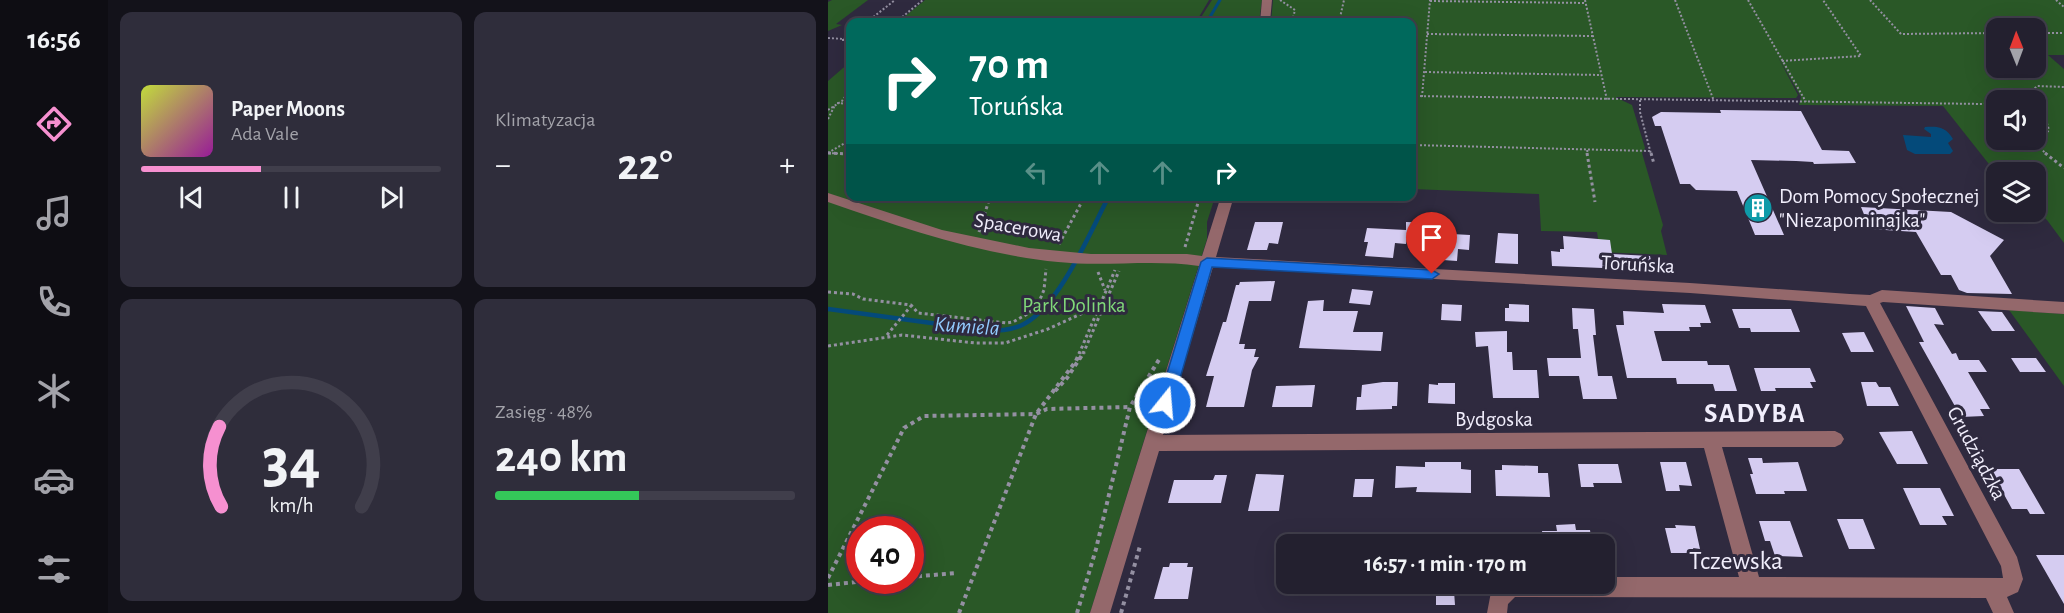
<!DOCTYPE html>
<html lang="pl">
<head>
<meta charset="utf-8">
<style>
	:root { --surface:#23202f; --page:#2f2d3b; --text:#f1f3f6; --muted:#a3a3aa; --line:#403e4b; --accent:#f690d0 }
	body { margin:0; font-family:"Alegreya Sans",sans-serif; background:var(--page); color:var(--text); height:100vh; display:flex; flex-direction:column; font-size:22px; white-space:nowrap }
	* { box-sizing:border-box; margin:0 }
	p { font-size:20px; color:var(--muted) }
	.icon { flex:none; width:33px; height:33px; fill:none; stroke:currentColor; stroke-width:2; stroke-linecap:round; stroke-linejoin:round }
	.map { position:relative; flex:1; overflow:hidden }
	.side { display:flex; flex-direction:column; gap:12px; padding:12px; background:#13121a; width:720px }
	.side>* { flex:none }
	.guide { position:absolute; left:18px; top:18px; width:570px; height:183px; border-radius:12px; box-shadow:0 6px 24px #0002,0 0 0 2px var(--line); background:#00695c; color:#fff; overflow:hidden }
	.needle { width:39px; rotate:359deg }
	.controls { position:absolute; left:1158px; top:18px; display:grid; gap:12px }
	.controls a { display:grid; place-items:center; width:60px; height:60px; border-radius:12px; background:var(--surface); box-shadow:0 6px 24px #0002,0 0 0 2px var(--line); font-size:30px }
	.speed { position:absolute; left:18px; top:516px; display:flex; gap:12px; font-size:30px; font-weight:700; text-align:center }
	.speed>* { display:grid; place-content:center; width:78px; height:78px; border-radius:50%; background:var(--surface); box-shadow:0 6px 24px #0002,0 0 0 2px var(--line); line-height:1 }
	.speed .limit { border:9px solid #d22; background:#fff; color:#111 }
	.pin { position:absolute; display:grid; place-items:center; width:51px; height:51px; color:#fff; margin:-62px -26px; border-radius:50% 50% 50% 0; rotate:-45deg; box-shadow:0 0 6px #0007 }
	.pin .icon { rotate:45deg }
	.me { position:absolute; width:66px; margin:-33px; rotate:17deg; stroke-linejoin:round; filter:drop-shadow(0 0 4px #0008) }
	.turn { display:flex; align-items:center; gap:21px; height:126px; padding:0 24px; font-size:27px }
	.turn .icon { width:78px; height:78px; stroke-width:2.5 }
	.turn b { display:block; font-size:42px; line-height:51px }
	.lanes { display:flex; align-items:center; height:57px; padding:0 24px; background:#0003; justify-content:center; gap:30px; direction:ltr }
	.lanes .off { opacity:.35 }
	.big { font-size:45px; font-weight:700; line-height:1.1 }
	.side .tile { flex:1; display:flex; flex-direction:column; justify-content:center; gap:9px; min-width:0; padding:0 21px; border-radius:12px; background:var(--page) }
	.side .dial { align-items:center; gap:0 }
	.dial svg { height:156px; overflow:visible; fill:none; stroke:var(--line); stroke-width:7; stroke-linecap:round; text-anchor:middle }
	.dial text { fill:var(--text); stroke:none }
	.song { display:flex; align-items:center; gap:18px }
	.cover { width:72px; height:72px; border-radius:9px; background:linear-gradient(135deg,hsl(70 70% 55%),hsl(300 70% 35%)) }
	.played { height:6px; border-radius:3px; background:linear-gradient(90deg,var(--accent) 40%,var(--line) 40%) }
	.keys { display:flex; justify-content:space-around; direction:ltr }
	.heat { display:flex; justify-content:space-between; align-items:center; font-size:33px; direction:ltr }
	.charge { height:9px; border-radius:4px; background:linear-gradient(90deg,#34c759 48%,var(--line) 0) }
	.side .tiles { flex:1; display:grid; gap:12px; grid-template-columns:repeat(2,1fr) }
	.trip { position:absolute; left:448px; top:534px; width:339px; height:60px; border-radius:12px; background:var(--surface); box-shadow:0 6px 24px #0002,0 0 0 2px var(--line); font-weight:700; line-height:60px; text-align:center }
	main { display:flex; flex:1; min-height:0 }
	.menu { display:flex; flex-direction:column; width:108px; justify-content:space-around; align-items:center; background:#0e0d13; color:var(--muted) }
	.menu .icon { width:42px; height:42px }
	.menu .on { color:var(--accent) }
	.menu b { font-size:27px; color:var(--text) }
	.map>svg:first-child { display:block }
	.green { fill:#2a5827; fill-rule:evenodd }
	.water { fill:#044a7a }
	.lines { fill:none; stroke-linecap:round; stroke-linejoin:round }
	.stream-far1 { stroke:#044a7a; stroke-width:3 }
	.stream { stroke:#044a7a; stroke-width:4.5 }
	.building { fill:#d5ccf1 }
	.path-far2 { stroke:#9490a2; stroke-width:2; stroke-dasharray:2 2; stroke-linecap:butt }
	.path-far1 { stroke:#9490a2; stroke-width:3; stroke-dasharray:3 3; stroke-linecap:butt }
	.path { stroke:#9490a2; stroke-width:4; stroke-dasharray:4 4; stroke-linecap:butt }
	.minor { fill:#94686b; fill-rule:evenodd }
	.route { fill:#1a73e8; stroke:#114b97; stroke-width:1.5 }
	.labels { text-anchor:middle; stroke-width:6; stroke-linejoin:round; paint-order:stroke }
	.poi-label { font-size:21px; fill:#f1eefc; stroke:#2f2a3f; text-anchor:start }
	.street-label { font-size:21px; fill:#f1eefc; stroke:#2f2a3f }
	.park-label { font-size:21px; fill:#80d979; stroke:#2f2a3f }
	.water-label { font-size:22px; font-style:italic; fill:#92cbfe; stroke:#2f2a3f }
	.near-street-label { font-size:26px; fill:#f1eefc; stroke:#2f2a3f }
	.district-label { font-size:27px; font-weight:bold; letter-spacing:1.5px; fill:#f1eefc; stroke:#2f2a3f }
</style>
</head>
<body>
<main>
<nav class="menu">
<b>16:56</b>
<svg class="icon on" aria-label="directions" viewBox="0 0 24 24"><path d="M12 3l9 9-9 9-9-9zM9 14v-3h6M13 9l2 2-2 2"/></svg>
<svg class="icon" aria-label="music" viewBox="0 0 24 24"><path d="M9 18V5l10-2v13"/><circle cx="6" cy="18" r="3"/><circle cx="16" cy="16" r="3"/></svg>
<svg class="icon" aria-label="phone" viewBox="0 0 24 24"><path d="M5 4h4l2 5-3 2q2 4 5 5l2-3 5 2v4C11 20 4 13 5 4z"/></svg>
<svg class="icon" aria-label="climate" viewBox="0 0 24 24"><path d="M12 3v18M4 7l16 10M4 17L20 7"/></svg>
<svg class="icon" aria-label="car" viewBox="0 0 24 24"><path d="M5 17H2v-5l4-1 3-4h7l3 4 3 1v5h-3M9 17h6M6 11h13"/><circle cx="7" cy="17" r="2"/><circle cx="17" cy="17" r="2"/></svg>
<svg class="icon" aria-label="filters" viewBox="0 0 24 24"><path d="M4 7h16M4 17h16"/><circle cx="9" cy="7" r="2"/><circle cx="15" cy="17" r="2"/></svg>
</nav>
<section class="side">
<div class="tiles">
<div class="tile">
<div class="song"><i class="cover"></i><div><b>Paper Moons</b><p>Ada Vale</p></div></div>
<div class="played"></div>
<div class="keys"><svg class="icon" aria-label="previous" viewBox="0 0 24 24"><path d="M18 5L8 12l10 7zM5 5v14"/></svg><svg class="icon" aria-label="pause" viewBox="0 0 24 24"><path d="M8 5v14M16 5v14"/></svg><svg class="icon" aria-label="next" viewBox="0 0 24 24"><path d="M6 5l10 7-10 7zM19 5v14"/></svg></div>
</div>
<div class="tile"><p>Klimatyzacja</p>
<div class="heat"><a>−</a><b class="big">22°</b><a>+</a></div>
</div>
<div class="tile dial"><svg viewBox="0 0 100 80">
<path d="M14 69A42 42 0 1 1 86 69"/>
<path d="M14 69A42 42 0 0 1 13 28" stroke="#f690d0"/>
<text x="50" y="56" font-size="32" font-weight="700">34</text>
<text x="50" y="72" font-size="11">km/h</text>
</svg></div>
<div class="tile"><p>Zasięg · 48%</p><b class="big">240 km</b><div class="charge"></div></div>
</div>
</section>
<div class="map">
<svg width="1236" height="613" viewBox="0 0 1236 613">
	<rect width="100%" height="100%" fill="#2f2a3f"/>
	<path class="green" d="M4,0H40L8,24L14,25L0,31V2Z
		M97,0H381L368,22H70Z
		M384,0H434L431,22H370Z
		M445,0H1236V55H1220L1236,69V243L1219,220L1208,211V172L1168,173L1115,106L971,105L973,97L949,55L970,95L968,98L787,97L804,105L817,148L814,153L835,225L833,231L839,255L772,252L769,232L713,231L711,194L584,189V22H443ZM1168,28H1208V68H1168ZM1168,100H1208V140H1168Z
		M22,62V196L387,197L379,222V239L262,613H0V81ZM32,530H82V580H32Z
		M1181,310L1236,314V387V386Z"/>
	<path class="water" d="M1097,127C1110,126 1118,127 1125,139L1120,143L1125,151L1122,154H1087L1079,150L1075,135L1103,137V134L1096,129Z"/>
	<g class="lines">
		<path class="stream-far1" d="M379,22L392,0"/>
		<path class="stream" d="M0,309L155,330C169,331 183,331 196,324C232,305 262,232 281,196"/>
	</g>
	<path class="building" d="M892,110L973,111L994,150L1021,151L1028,163L986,164L985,162L968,161L923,160L956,235H927L909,191L868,190L862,184H852L833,126H827L824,117L833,112L893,113Z
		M1033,207L1123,212L1176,240L1162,256L1184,294L1139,293L1131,290L1123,275H1113L1088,232L1042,229Z
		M427,222H455L450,244L441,243L439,250H419Z
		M578,222L606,223V233L642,235L641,250L630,249L629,261L601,259L604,235H579L578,244L567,243L565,258L537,256L540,242H536L539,228L578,230Z
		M670,233L690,234V264L667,263Z
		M735,236L782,240L784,254L822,256L825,270L724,266L723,251L732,252V249H736Z
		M447,281L443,301H421L411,344H417L416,349H428L426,357H431L424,370L416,407H378L386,376H378L395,322H398L408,285H411L412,282Z
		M524,289L545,291L542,305L521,303Z
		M496,300L495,311H530L525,332H555L553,351L471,348L480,301Z
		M614,304L634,305L633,321L613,320Z
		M681,304L701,305V322L677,321V308H681Z
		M834,304L877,305L883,323H872L873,327H861L862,331H826L834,361H879L880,365H901L909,391H887L885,384H849L848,378H799L788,325H796L795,311L836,313Z
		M1078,306L1107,308L1116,325L1106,324L1124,354L1128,353L1131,360H1151L1159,372H1140L1162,409H1152L1156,416L1133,417L1091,342H1096Z
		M744,308L766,309L768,335H765L770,376H784L789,399H755L751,376H721L719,358H753L750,329H745Z
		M904,309H963L972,332H923L922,328H911Z
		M1150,311L1174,312L1187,331H1164Z
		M679,331V352H684L685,370H709L711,398H665L660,346L648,347L647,332Z
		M1036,332L1046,352H1023L1014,333Z
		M1183,358H1208L1218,372H1192Z
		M926,368H982L988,382H982L985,388H947L948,391H933Z
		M555,382H570L569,406H564V409L528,410L529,397H533L534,385Z
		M1033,382H1048L1051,387H1062L1071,406H1039Z
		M610,383H627V404L600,403L601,384L610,385Z
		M487,385L484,407H444L448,386Z
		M1084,431L1100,464H1069L1051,432Z
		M920,458H934L935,463L970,462L979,491H956L957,494H928L922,474H925Z
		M597,462H633V469L643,470V493L588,492L589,487L567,488L568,466L597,467Z
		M832,462H858L864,486L851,485L852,491H838Z
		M750,464H790L794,483H765L766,487H753Z
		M674,465L710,466V473H720L722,497L668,496L667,470H674Z
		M1162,469H1191L1217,514H1202L1199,509H1184Z
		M428,474L456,475L451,511H420Z
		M387,475H399L393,503H340L346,480H385Z
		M527,479H546L544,497H525Z
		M1075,488H1112L1126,516H1114L1119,525H1092Z
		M1009,519H1035L1047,549H1021Z
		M931,521H962L975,557L947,556L942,541H937Z
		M747,524L748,530H762L764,544H716L714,531H729L728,525Z
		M847,525L867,526L872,549L865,548L867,553H843L837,528H848Z
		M1208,555H1236V604Z
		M342,563H360L359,567H365L360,599H326L335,567H341Z
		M608,584H621V591H626L627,605H608Z"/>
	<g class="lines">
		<path class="path-far2" d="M452,0L467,10L464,22
			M757,0L779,100
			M847,0L886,101
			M920,0L978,102
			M1042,0L1073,34L1168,33
			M1228,0L1236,7
			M602,1L758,3
			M39,22L67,0
			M68,22L95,0
			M511,22L516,0
			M1208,33H1236
			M599,34L765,36
			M0,38L16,39L22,34
			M14,40H22
			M954,61L1033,56L995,0
			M597,72L773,75
			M584,96L1155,104L1179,100
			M594,97L602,0
			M812,100V112L823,154
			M1198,100L1197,98L1209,86L1236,87
			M9,103L22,104
			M0,110L14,101L22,90
			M1208,112L1218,120L1221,130L1212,140L1214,150L1219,154
			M0,119L7,105
			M584,145L822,151
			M759,150L760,154
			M0,153L22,140
			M0,153L22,154"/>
		<path class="path-far1" d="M0,153L22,154
			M759,153L767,202
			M823,153L826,164
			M1217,153L1236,168
			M161,200L166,196
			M151,232L161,200L158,196
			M231,244L257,196
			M357,247L372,196
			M270,272L277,290
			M0,292L25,294L35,299L83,305L90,313L179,323L185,322L201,313L210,304L216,290L218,269
			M59,335L83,306
			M0,346L74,335L147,343H177L220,329L275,304
			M251,354L287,270
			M255,354L291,271"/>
		<path class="path" d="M227,391L239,378L256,352
			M82,577L128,573
			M0,578L76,428L96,416L208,414L219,409L302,407
			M0,585L47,580
			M131,613L208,414L248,361L252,352
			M249,613L268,549L302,407L332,358
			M293,613L312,546"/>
		<path class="minor" d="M434,0H444L442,22H432Z
			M0,193L114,230L201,248L263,254H359L374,256L393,196H406L388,257L862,283L1022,294L1042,295L1054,290L1236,302V314L1055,302L1052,303L1189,557L1195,579L1190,592L1179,597L1186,613H1165L1158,598L687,597L680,604L679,613H659L663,592L672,584H777V577H911L876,448L331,451L282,613H262L371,266C325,259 277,267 230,262C150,254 75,228 0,202ZM385,267L862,293L1038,306L1173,566L1175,578L931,577L894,447H1007L1013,444L1016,439L1013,434L1007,431L335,435Z"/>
	</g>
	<path class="route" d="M379,258L604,270L611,274L604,279L384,267L345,403L343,408L337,410L332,408L330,403L373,262Z"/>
	<defs>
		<g id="building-disc" transform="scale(1.5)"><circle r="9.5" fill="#0f9aa8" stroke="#2f2a3f"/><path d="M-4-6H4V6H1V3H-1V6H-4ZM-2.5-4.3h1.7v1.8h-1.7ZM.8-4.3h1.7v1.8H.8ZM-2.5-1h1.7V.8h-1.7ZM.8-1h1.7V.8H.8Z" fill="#fff"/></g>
	</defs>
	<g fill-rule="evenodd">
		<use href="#building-disc" x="930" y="208"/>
	</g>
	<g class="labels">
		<g class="poi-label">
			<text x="951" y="203">Dom Pomocy Społecznej<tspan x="951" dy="24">"Niezapominajka"</tspan></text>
		</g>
		<g class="street-label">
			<text transform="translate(190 227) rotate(10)" y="7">Spacerowa</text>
			<text transform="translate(810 264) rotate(3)" y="7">Toruńska</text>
			<text x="666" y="426">Bydgoska</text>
			<text transform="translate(1149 453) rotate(62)" y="7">Grudziądzka</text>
		</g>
		<g class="park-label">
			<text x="246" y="312">Park Dolinka</text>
		</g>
		<g class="water-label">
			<text transform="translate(139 325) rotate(4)" y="8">Kumiela</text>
		</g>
		<g class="near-street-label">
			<text x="908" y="569">Tczewska</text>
		</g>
		<g class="district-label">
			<text x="927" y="422">SADYBA</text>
		</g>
	</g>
</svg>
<div class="controls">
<a><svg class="needle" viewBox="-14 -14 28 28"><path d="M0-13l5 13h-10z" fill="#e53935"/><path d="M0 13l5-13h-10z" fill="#a3a3aa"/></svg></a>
<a><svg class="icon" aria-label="sound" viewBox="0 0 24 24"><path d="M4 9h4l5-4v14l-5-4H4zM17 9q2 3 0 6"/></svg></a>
<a><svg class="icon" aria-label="layers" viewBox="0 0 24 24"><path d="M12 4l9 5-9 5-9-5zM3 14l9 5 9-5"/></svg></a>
</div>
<div class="speed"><div class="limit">40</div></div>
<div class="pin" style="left:604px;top:274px;background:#d93025"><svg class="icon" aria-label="arrive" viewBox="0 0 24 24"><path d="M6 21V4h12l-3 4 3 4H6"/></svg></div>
<svg class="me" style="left:337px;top:403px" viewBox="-20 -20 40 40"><circle r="17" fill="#1a73e8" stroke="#fff" stroke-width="3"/><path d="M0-11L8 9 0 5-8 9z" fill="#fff"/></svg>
<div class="trip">16:57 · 1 min · 170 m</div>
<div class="guide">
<div class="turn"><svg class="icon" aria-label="right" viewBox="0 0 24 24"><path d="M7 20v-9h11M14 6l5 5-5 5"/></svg><div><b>70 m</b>Toruńska</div></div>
<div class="lanes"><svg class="icon off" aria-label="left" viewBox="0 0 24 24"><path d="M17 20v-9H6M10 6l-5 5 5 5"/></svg><svg class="icon off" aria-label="ahead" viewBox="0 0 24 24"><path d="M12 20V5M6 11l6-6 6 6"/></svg><svg class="icon off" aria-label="ahead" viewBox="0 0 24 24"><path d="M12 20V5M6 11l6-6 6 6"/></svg><svg class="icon" aria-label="right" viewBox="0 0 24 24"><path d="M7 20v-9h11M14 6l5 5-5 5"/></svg></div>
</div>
</div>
</main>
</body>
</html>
